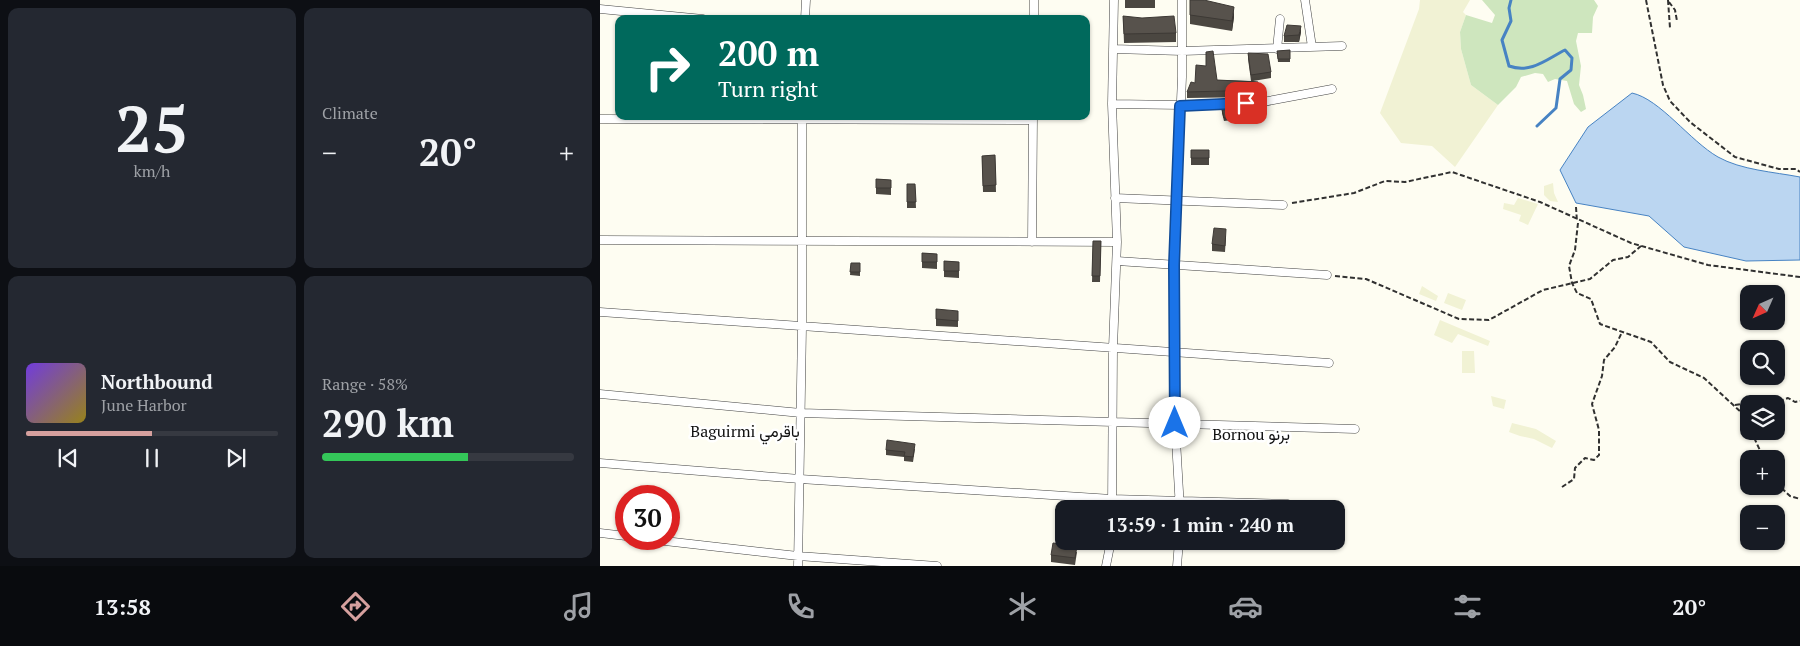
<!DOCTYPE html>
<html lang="en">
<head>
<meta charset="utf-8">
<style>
	:root { --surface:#171b24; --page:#242831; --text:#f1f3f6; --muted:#9ea1a6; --line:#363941; --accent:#d6a09e }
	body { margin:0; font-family:"PT Serif",Vazirmatn,serif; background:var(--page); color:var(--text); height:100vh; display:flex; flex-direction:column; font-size:19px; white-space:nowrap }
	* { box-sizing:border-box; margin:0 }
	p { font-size:16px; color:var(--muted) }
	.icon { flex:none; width:28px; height:28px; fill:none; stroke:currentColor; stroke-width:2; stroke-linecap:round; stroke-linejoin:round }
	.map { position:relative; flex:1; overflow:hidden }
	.details { display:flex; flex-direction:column; gap:8px; padding:8px; background:#0d0f14; width:600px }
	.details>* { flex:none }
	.guide { position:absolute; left:15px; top:15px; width:475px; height:105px; border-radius:10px; box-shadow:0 1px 4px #0004; background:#00695c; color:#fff; overflow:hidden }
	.needle { width:32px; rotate:225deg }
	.buttons { position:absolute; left:1140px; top:285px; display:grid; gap:10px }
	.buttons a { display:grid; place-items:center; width:45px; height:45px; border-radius:10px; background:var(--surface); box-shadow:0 1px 4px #0004; font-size:25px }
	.speed { position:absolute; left:15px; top:485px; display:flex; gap:10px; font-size:25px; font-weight:700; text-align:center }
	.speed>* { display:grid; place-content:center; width:65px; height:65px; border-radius:50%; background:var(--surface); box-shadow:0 1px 4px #0004; line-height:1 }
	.speed .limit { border:8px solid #d22; background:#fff; color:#111 }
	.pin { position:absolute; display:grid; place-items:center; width:42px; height:42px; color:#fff; margin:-21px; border-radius:10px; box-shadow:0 2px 8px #0006 }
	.me { position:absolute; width:55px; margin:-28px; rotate:0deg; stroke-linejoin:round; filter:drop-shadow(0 0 4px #0008) }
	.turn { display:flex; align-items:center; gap:18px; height:105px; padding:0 20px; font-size:22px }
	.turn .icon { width:65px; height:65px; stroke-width:2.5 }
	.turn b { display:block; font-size:35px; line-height:42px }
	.big { font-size:38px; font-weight:800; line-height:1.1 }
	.details .tile { flex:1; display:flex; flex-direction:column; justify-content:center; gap:8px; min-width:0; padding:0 18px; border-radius:10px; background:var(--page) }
	.details .dial { align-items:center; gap:0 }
	.dial b { font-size:65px; line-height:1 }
	.song { display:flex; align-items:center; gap:15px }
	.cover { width:60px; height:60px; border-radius:8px; background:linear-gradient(135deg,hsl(260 70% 55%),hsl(50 70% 35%)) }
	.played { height:5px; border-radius:2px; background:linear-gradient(90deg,var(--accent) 50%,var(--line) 50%) }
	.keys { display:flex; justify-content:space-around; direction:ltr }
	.heat { display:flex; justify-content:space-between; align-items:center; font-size:28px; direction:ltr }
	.charge { height:8px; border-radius:4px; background:linear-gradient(90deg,#34c759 58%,var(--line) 0) }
	.details .tiles { flex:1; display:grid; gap:8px; grid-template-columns:repeat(2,1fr) }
	.trip { position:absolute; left:455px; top:500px; width:290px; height:50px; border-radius:10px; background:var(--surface); box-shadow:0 1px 4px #0004; font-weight:800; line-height:50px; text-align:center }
	.tabs { display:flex; height:80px; justify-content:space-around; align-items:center; background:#090b0e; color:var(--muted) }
	.tabs .icon { width:35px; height:35px }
	.tabs .on { color:var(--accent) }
	.tabs b { font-size:22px; color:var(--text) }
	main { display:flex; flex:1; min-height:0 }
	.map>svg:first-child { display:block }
	.farmland { fill:#f1f2d4 }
	.green { fill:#cee6be }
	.water { fill:#bbd6f1; stroke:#4783c3 }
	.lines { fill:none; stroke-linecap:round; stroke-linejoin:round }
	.stream { stroke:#4783c3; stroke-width:3 }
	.minor-casing { stroke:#424242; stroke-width:9 }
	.path { stroke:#313131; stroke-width:2; stroke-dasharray:5 2.5; stroke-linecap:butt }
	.minor { stroke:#fff; stroke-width:8 }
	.wall { fill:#4b4741 }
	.shaded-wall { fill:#3d3935 }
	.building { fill:#57524c; stroke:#3d3935 }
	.route-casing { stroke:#114b97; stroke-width:12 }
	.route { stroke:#1a73e8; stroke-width:9 }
	.labels { text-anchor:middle; stroke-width:5; stroke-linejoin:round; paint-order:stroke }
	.quarter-label { font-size:16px; fill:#0f0f0f; stroke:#fff }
</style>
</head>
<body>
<main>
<section class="details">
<div class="tiles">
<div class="tile dial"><b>25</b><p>km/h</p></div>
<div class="tile"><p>Climate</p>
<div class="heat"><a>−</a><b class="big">20°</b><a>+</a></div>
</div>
<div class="tile">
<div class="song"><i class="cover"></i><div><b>Northbound</b><p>June Harbor</p></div></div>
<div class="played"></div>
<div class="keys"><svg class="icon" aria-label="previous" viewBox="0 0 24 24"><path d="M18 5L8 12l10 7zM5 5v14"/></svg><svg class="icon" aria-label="pause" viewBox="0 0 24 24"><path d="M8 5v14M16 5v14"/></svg><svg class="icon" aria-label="next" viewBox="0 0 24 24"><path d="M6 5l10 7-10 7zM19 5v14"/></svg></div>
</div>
<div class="tile"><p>Range · 58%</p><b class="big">290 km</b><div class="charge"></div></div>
</div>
</section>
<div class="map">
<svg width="1200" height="566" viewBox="0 0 1200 566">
	<rect width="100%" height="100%" fill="#fefdf2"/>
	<path class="farmland" d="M820,0H870L863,12L866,15L860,32L861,49L871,85L898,105L855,167L832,146L801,143L780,113L819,9Z
		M953,183L954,193L958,202L950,201L944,195V186Z
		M918,198L938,204L928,225L919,221L921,215L903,209L904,203L914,205Z
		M822,286L838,296L836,301L819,294Z
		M848,293L866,300L862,310L844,303Z
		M840,320L890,341L888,346L858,334L852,343L834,335Z
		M862,351H874L875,373H862Z
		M891,396L906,400L904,409L893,406Z
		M912,423L936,429L956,441L952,448L934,439L920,436L909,432Z"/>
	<path class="green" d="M882,0H994L998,6L993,17L992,33H978L976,41L981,66L979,85L983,95L986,109L981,112L974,104L967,81L955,79L948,82L943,74L935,73L921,77L916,87L898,105L871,85L861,49L860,32L866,15L892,23L895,15Z"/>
	<path class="water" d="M1032,93C1060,99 1090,141 1118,157C1141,170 1174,172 1200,177V260L1146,261L1084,247L1049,216L976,203L960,170L988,127Z"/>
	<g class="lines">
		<path class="stream" d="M911,0L909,8L911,21L902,40L909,66C931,74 947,59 965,50L972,58L971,70L960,79L956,108L937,126"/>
		<g class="minor-casing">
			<path id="minor" d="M705,0L712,47
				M0,9L103,19
				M205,19L206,0
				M434,19V0
				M513,49L582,51L742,46
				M677,49L680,19
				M512,104L581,105L663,102L732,89
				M0,119L433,120
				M515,198L683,205
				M0,240L517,242
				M432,242L433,116
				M517,261L727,275
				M0,312L729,363
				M0,394L201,413L755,429
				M0,463L200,479L512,499L688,504
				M512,509L513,348L517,242L512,104L514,0
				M580,509L575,423L574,265L582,77V0
				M0,533L26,536
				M47,539L198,556L337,566
				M198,566L202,327V116
				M506,566L511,541
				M577,566L579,541"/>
		</g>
		<path class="path" d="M1046,0L1063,85L1070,101L1090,122L1135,157L1179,169H1196L1200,172
			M1068,0L1070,28
			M1069,2L1075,10L1077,21
			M692,203L754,193L785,181L805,182L852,172L940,202L1031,243L1108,265L1200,277
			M976,207L977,222
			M978,223L975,250L969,266L972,283L977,293L991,299L1000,324L1051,342L1070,362L1104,378L1143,414L1149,427
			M735,276L766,279L859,319L889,320L943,290L990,279L1013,260L1028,257L1041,246
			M1172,404L1188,398L1195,402L1200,401
			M1135,405L1159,401L1164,404
			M1151,431L1164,459
			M1176,483L1190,496L1200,499
			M962,487L974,479L975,468L985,458L994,460L999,455V430L992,404L1002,376L1004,360L1015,347L1022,332"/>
		<use href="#minor" class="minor"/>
	</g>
	<path class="wall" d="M525,0H555V8H525Z
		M590,0L634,17L632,31L590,24Z
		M523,16L576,33V42L524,43Z
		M701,32L699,42H684V36Z
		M690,50V62H678L677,51Z
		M648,53L671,72V78L653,81L658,82V97L587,98V92L595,83L617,80L651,81L648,59Z
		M649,108V118L624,121L622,113V110Z
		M591,150H609V165H591Z
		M395,155L396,192H383L382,156Z
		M276,179L291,180V195L276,194Z
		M307,184H315L316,208H307Z
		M626,236L625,252L612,251V244Z
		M493,241H501L500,282H492Z
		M322,253L337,254V269L322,268Z
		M344,261L359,262V278L344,277Z
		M251,263H260V276L250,275Z
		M336,309L358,317V327L336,326Z
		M315,449L313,462L304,461V457L286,455V450Z
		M477,552L475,565L451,562V555Z"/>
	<path class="shaded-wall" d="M634,7V17L632,31V21Z
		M701,26V32L699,42V35Z"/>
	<path class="building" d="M590,0H604L634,7L632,21L590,15Z
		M523,16L542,18L574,16L576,33L524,34Z
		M687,25L701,26L699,35L684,36Z
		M690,50V59H678L677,51Z
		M613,51L617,80L658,82V90L587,92L591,82L595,83L596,65L606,66V52Z
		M648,53L668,54L671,72L651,75Z
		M649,108V115L624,118L622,110Z
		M591,150H609V158H591Z
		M395,155L396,185L383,186L382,156Z
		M276,179L291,180V188H276Z
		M307,184H315L316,202H307Z
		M614,228L626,229L625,246L612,244Z
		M493,241H501L500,276H492Z
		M322,253L337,254V262H322Z
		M344,261L359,262V271H344Z
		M251,263H260V272H250Z
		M336,309L358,311V321L336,319Z
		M287,440L315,444L313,457L304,456L305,452L286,450Z
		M453,543L477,546L475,558L451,555Z"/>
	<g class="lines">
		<g class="route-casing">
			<path id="route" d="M575,423L574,265L580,106L646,103"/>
		</g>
		<use href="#route" class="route"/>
	</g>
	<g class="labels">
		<g class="quarter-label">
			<text x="145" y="437">Baguirmi باقرمي</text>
			<text x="651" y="440">Bornou برنو</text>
		</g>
	</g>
</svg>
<div class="buttons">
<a><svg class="needle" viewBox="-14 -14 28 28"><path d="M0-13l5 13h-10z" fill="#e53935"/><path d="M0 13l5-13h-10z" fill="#9ea1a6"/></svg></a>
<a><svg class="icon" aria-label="search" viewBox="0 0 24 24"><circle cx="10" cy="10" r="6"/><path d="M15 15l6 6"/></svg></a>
<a><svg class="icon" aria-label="layers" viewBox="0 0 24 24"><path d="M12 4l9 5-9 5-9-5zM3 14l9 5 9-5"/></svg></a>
<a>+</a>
<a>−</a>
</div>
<div class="speed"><div class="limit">30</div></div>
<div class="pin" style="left:646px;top:103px;background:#d93025"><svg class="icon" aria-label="arrive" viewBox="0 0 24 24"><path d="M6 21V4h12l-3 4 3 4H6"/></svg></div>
<svg class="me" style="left:575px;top:423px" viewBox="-20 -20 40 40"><circle r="19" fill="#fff"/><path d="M0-13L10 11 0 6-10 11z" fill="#1a73e8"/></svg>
<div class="trip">13:59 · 1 min · 240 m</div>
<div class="guide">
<div class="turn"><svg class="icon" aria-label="right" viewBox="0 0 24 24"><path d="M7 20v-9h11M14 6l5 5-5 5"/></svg><div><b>200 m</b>Turn right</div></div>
</div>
</div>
</main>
<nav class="tabs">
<b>13:58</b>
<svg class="icon on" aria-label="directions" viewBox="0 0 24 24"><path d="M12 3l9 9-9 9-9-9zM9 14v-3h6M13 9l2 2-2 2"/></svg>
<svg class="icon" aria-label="music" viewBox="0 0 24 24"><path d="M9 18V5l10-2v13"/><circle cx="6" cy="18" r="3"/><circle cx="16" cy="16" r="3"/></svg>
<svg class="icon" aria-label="phone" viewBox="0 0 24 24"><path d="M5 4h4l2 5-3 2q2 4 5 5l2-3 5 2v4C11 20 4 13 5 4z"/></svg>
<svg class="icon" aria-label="climate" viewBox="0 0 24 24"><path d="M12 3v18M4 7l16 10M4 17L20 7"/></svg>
<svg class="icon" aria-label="car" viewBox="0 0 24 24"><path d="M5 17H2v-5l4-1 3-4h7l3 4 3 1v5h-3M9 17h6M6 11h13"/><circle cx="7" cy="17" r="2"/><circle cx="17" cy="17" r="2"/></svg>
<svg class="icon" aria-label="filters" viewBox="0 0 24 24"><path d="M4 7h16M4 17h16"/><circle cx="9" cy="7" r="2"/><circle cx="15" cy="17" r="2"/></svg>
<b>20°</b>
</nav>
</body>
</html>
